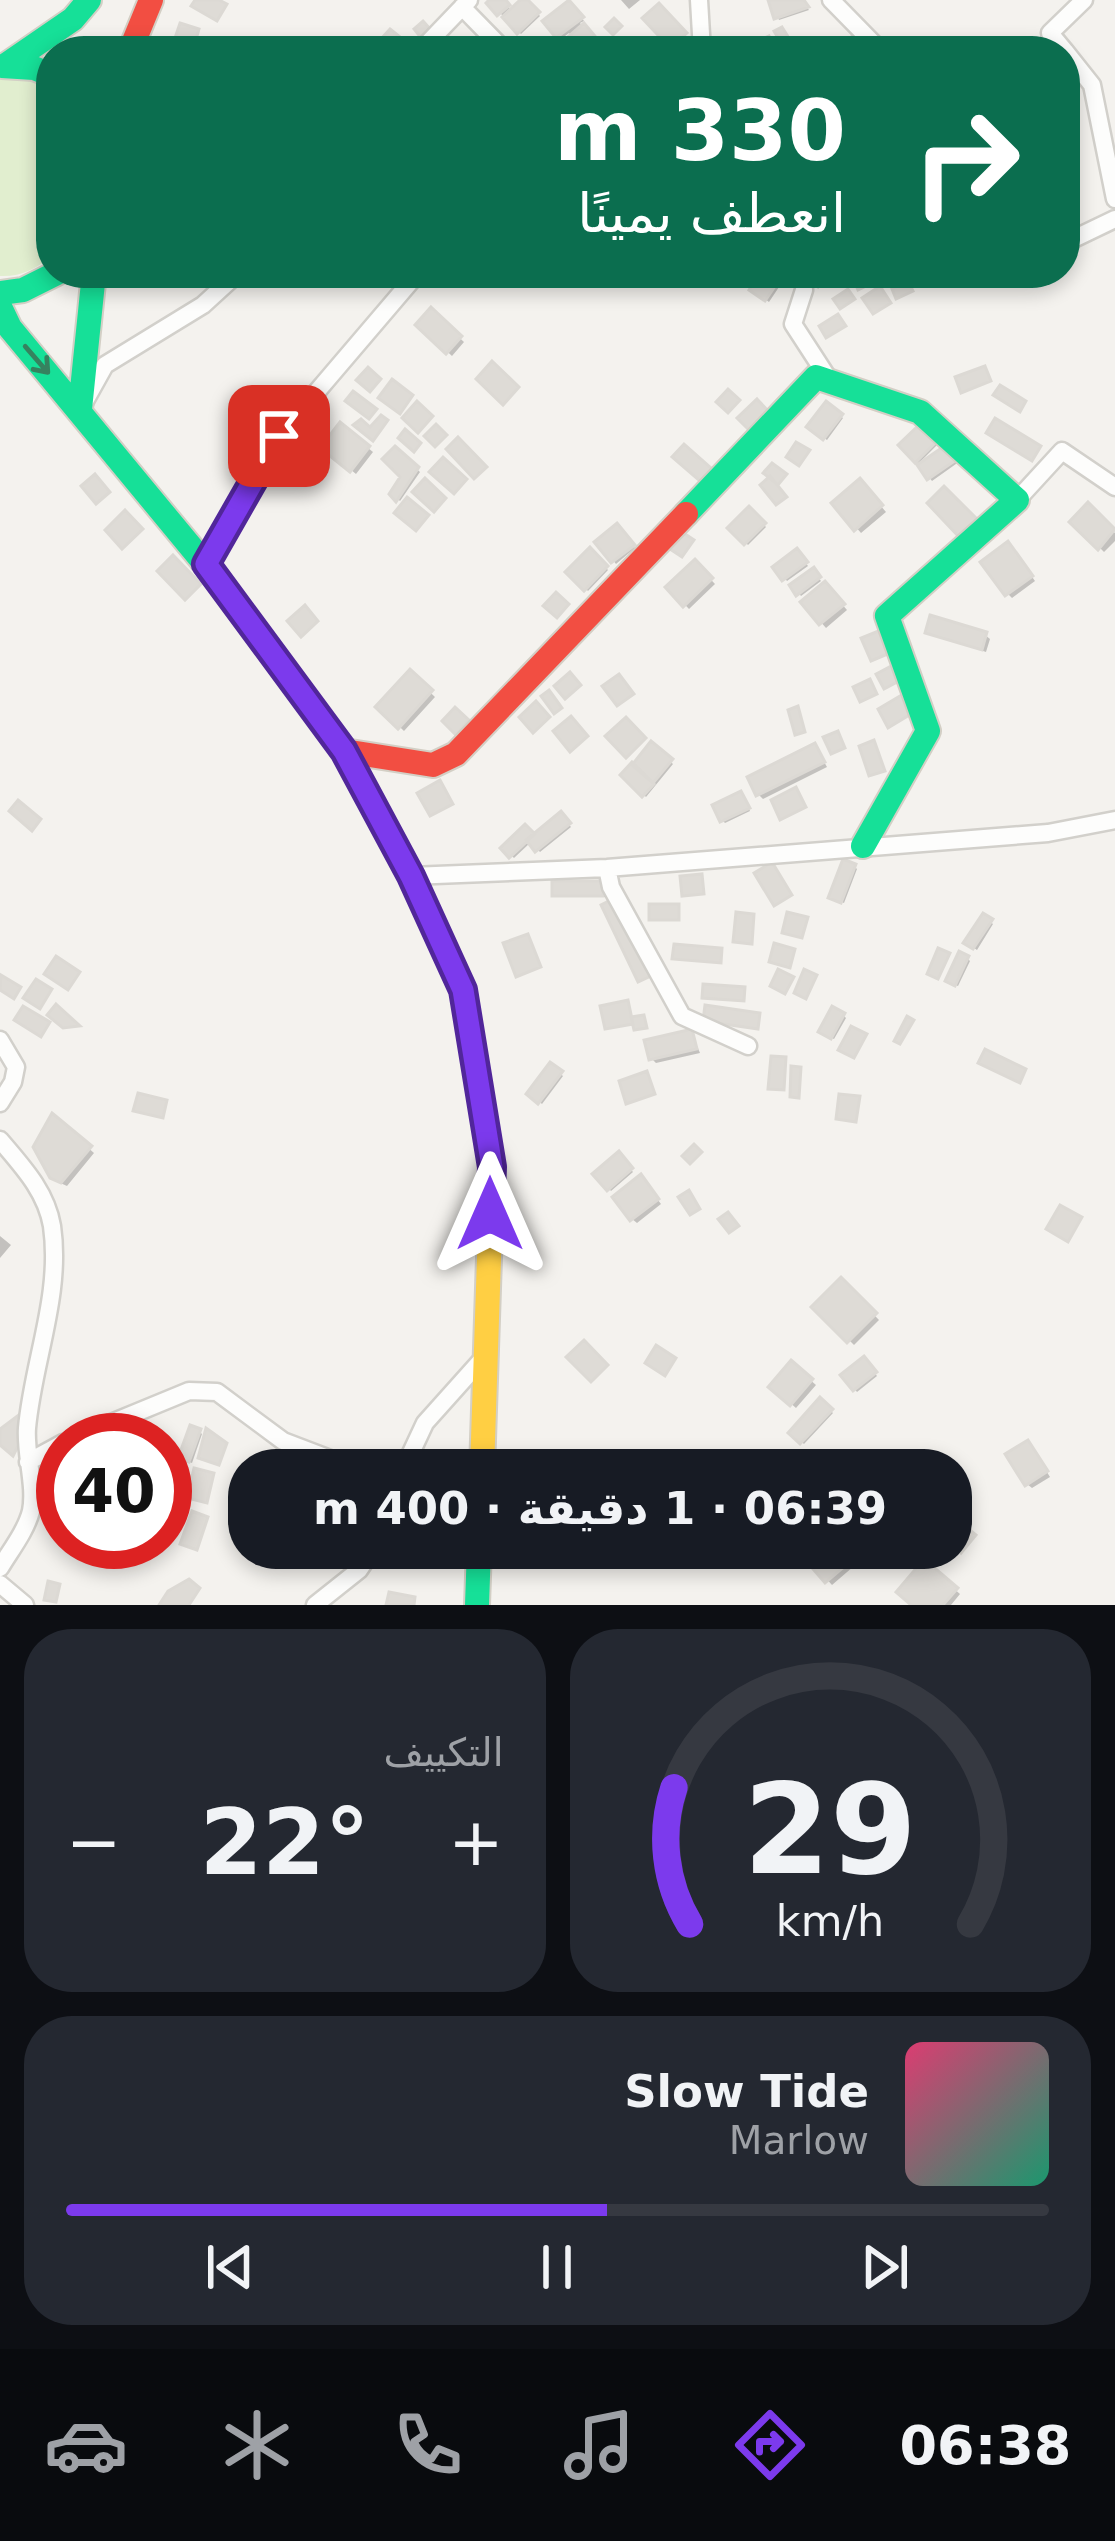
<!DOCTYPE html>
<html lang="ar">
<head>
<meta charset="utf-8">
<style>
	:root { --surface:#171b24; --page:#242831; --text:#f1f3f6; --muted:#9ea1a6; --line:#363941; --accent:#7c3aed }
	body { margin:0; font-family:"DejaVu Sans",Vazirmatn,sans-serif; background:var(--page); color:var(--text); direction:rtl; height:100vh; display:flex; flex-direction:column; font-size:45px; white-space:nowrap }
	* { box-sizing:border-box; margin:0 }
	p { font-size:39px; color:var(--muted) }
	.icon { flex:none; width:66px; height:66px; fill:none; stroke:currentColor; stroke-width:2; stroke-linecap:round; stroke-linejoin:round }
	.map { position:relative; height:1605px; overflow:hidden; direction:ltr }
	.panel { display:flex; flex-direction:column; gap:24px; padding:24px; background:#0d0f14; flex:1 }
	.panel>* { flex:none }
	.guide { position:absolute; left:36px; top:36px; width:1044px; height:252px; border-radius:48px; box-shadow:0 6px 18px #0003; direction:rtl; background:#0b6e4f; color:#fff; overflow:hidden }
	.speed { position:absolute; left:36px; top:1413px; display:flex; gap:24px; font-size:60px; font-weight:700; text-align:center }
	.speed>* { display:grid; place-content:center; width:156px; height:156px; border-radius:50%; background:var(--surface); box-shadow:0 6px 18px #0003; line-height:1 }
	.speed .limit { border:18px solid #d22; background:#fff; color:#111 }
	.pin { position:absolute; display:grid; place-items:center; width:102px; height:102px; color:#fff; margin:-51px; border-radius:24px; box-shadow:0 6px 18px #0006 }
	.me { position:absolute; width:132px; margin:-66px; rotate:0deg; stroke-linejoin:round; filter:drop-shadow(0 0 9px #0008) }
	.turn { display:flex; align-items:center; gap:42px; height:252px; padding:0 36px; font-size:54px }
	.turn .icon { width:156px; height:156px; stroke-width:2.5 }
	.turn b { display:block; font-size:84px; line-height:102px }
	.big { font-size:90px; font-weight:700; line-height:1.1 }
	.panel .card { flex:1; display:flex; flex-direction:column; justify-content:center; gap:18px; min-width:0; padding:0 42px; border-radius:48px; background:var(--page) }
	.panel .dial { align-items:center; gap:0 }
	.dial svg { height:312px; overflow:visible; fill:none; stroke:var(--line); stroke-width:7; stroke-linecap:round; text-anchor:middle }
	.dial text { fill:var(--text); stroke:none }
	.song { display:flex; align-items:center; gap:36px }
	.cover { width:144px; height:144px; border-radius:18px; background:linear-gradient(135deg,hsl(340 70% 55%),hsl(160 70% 35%)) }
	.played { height:12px; border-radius:6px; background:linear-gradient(90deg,var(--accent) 55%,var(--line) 55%) }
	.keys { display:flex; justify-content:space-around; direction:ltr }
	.heat { display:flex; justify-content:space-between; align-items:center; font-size:66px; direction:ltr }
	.panel .tiles { flex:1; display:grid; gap:24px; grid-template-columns:1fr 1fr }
	.card:last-child { grid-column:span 2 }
	.trip { position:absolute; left:228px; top:1449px; width:744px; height:120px; border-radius:48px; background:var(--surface); box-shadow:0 6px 18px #0003; font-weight:700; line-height:120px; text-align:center; direction:rtl }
	.menu { display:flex; height:192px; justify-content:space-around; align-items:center; background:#090b0e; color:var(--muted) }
	.menu .icon { width:84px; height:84px }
	.menu .current { color:var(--accent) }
	.menu b { font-size:54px; color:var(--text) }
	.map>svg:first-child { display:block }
	.green { fill:#e1eecf }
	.shadow { fill:#0003 }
	.building { fill:#dedbd6; stroke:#dcd9d4; stroke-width:3 }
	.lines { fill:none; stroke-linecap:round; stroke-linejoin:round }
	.street-casing { stroke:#d2d0cb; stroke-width:21 }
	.fast-casing { stroke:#d3cfc5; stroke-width:28 }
	.slow-casing { stroke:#d3cfc5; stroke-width:28 }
	.jam-casing { stroke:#d3cfc5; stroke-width:28 }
	.street { stroke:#fdfdfc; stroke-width:16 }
	.fast { stroke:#16e098; stroke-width:24 }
	.slow { stroke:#ffcf43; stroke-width:24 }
	.jam { stroke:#f24e42; stroke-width:24 }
	.oneway { stroke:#36825f }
	.route-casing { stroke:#51269a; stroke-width:30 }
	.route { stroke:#7c3aed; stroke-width:21 }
</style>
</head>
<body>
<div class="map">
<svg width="1115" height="1605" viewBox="0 0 1115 1605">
	<rect width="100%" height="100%" fill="#f4f2ee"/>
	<path class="green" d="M0,76H18L51,90V257C35,269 21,277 0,276Z"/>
	<path class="shadow" d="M494,0H503L512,11L525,0L540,16L521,34L490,3Z
		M621,0H640L629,9Z
		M771,0H801L809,10L779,20Z
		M570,3L584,21L580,23L600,46L594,51H584L569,33L561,39L547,21Z
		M764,273L781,284L769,302L753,290Z
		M903,273L906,279L892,286L885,275Z
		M916,273H925L928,283L923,285Z
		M431,311L464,342L452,356L419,325Z
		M826,405L843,418L827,440L810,427Z
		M922,426L939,443L920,462L922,465L963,459L932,481L903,445Z
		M368,448L373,452L356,474L329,452Z
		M395,450L420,472L400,501L393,494L404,477Z
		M860,482L886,512L861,533L835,503Z
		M1088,507L1115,533V541L1104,552L1074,522Z
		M749,510L766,527L748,545L732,528Z
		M617,527L635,548L616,564L599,543Z
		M1012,549L1035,581L1012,598L1008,594Z
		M590,551L608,570L588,591L569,572Z
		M797,552L808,566L787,581L776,567Z
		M695,563L715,584L689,609L669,588Z
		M813,571L821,581L801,596L793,586Z
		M825,585L847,610L826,628L804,603Z
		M928,632L985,635L990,639L986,652Z
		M410,673L435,697L404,731L379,707Z
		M652,745L673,764L646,797L624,775Z
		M815,746L827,767L763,799L758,794Z
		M743,797L750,811L725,823L723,821Z
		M561,815L571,827L540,852L531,842L514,858L504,848L534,838Z
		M854,866L857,869L844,903L834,899Z
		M605,886V897L555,895Z
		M984,917L993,924L977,950L967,943Z
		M967,958L970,961L958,986L951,983Z
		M844,1016L846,1018L834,1039L824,1034Z
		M691,1032L700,1053L656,1063L651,1058Z
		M551,1066L563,1076L542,1104L530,1093Z
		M53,1117L94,1153L67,1186L58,1182Z
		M618,1155L633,1172L611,1191L596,1174Z
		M645,1183L661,1204L637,1223L632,1219Z
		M0,1236L11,1245L0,1258Z
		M841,1281L879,1320L854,1345L816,1307Z
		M864,1360L877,1376L857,1392L844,1376Z
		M792,1364L816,1385L796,1408L772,1387Z
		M820,1401L833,1413L804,1444L792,1433Z
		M199,1431L202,1434L192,1463L184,1460L181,1458Z
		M1032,1448L1050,1477L1032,1488L1027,1484Z
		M799,1548H851L861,1560L832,1585Z
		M925,1563L960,1594L951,1605H915Z"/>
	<path class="building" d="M195,0H219L227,4L217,21L191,6Z
		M489,0H506L510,5L497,16L486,3Z
		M520,0H528L540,12L517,34L502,17Z
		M569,0L584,17L556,38L542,21Z
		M768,0H804L809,7L774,19Z
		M659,3L687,33L670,48L642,18Z
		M614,18L622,26L613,35L605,27Z
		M423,21L431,30L422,39L414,29Z
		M180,23L199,29L193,50L173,44Z
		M584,23L600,42L590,51H580L568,37Z
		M782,27L797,51H786L774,31Z
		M390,29L400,37L390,48L380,40Z
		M854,35L861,45L847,51L842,43Z
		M769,36L776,51H761L756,42Z
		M760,273H771L780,279L765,301L749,290Z
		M802,273H828L818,287Z
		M872,273L876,281L858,290L854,280Z
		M904,273L887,285L881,274L882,273Z
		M908,281L913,291L896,299L892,289Z
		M880,286L891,303L873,314L862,298Z
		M848,289L855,299L840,309L833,299Z
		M431,307L462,336L446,354L415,325Z
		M838,314L846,326L826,338L819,326Z
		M492,361L519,387L503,405L476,379Z
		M985,366L991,381L961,393L955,377Z
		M368,367L381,379L370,392L356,380Z
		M392,379L413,395L400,414L378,398Z
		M1000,385L1026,401L1020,412L993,395Z
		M728,389L740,400L728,413L716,402Z
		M353,391L377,409L369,419L345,401Z
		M757,399L771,414L752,433L737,418Z
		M417,401L433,416L418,433L402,418Z
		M826,401L843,414L823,440L806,427Z
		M381,415L388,420L373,441L353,425L361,419L370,427Z
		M995,418L1041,446L1032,461L986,433Z
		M340,422L370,446L350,472L320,448Z
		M922,422L939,439L915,463L898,445Z
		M436,424L447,435L435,447L424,436Z
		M405,429L421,443L414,452L398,438Z
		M458,437L487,467L474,479L446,449Z
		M953,440L963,455L927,480L917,465Z
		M796,442L810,450L799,466L786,457Z
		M684,444L712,469L701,482L672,457Z
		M395,446L419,467L396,502L389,494L400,477L382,459Z
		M443,457L467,479L454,494L429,472Z
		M772,463L787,474L778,485L763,473Z
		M95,474L110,492L96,504L81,486Z
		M770,476L787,497L776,505L760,485Z
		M425,478L446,498L434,512L412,492Z
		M860,478L883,505L854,531L831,503Z
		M944,486L980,522L962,540L927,503Z
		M407,497L429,515L416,531L394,513Z
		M1088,502L1115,529L1098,550L1069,522Z
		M749,506L766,523L744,545L727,528Z
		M125,510L143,529L122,549L105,530Z
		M617,523L635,545L611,563L594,542Z
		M679,530L694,540L682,557L667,547Z
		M1008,541L1033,576L1005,596L980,562Z
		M590,547L608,566L584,591L565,572Z
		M797,548L808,562L782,581L772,567Z
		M173,555L201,584L185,600L157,571Z
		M695,559L713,578L683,607L665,587Z
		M814,567L821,577L796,596L789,585Z
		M825,581L845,604L819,625L800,602Z
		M556,592L569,604L557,618L543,606Z
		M305,605L318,621L301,637L287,621Z
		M930,615L987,632L982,650L925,633Z
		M886,628L895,651L871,661L861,638Z
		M895,664L903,679L884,689L876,674Z
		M410,669L433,690L398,729L375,707Z
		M570,672L581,685L565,699L554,686Z
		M619,674L634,694L617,706L602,686Z
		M870,679L877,694L860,702L853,687Z
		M549,690L562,708L554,714L541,696Z
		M905,693L916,711L888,728L878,709Z
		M536,701L550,717L533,733L519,717Z
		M798,706L805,732L795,735L788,710Z
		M455,707L469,720L456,735L442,721Z
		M571,716L588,736L570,752L553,731Z
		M626,717L646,738L626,758L605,736Z
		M838,731L845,748L831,754L823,737Z
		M874,740L885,771L869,776L859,746Z
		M651,741L673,759L653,783L632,765Z
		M815,743L825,762L756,796L747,777Z
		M632,762L654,784L642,797L620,775Z
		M440,780L453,804L430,816L417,793Z
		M796,787L806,807L780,820L771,800Z
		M741,791L750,808L720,822L712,805Z
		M18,800L41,819L32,831L9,811Z
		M561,811L571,823L535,852L526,840Z
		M525,824L535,834L509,858L500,848Z
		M843,859L856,864L841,903L828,898Z
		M772,862L792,895L774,906L754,873Z
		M702,874L704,894L682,896L680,876Z
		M552,881H603V896H552Z
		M621,895L657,973L638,982L601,905Z
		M649,904H679V920H649Z
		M736,912L754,914L752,944L733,942Z
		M787,912L808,917L802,938L782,933Z
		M983,913L993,919L973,949L963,943Z
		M528,934L541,967L516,977L503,943Z
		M774,943L795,949L790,968L769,962Z
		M674,944L722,948L721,963L672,959Z
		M938,948L950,953L938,979L927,974Z
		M959,951L969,956L955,986L945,981Z
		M56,956L80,972L68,990L44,974Z
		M778,969L794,977L785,994L770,986Z
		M804,969L817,975L806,999L794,993Z
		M1,975L21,987L14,999L0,990Z
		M36,979L52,989L40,1009L23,998Z
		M703,984L745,987L744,1001L702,998Z
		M628,1000L633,1024L605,1029L600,1006Z
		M56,1004L80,1026L63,1028L47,1015Z
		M705,1005L760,1013L758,1029L703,1021Z
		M23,1006L50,1022L41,1037L14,1020Z
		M832,1006L845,1013L831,1039L818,1032Z
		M644,1015L647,1028L634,1030L631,1017Z
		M907,1016L914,1020L900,1044L894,1041Z
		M851,1026L867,1034L854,1058L838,1050Z
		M692,1029L697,1049L649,1060L644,1040Z
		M985,1049L1026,1069L1020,1083L978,1063Z
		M771,1056L786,1057L784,1090L768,1089Z
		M550,1062L563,1071L538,1104L526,1094Z
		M791,1066L801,1067L799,1098L790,1097Z
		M647,1071L655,1094L626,1104L619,1081Z
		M138,1093L167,1100L163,1118L133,1111Z
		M839,1094L860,1096L856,1122L836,1119Z
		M52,1113L92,1146L61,1183L50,1178L33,1147Z
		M694,1144L702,1152L690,1164L682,1156Z
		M619,1151L633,1168L607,1191L592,1174Z
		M641,1174L659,1199L630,1221L612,1197Z
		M689,1190L700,1209L690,1215L678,1197Z
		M1060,1205L1082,1217L1068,1242L1046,1229Z
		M728,1212L739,1226L729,1233L718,1219Z
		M841,1277L877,1313L847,1343L811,1307Z
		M584,1340L608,1365L591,1382L566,1357Z
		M656,1345L676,1358L665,1376L645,1363Z
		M864,1356L877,1372L853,1391L840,1375Z
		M791,1360L813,1379L790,1406L768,1387Z
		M820,1397L833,1409L800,1444L788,1433Z
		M20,1414L33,1416L13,1456L0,1445V1429Z
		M190,1425L201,1429L189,1462L178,1458Z
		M206,1428L227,1443L219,1465L198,1458Z
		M1028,1440L1048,1471L1025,1486L1005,1454Z
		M179,1466L187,1468L179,1497L171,1495Z
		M194,1468L214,1473L207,1503L187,1498Z
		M246,1469L249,1470V1516L235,1511Z
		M192,1511L208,1517L197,1550L180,1544Z
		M959,1521L976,1535L961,1553L951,1544V1531Z
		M795,1548H854L859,1554L825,1583Z
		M924,1559L958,1588L943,1605H911L896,1592Z
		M189,1579L200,1588L189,1605H159L168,1591Z
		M48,1581L60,1584L56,1602L44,1600Z
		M389,1592L415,1597L414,1605H386Z"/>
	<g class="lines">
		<g class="street-casing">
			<path id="street" d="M699,0L702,51
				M831,0L881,51
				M462,7L505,51
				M420,51L469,0
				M1065,51L1092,85L1115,199
				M1065,51L1050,33L1084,0
				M1065,243L1115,219
				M804,290L793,324L830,381
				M85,401L105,365L203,305L238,273
				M1017,500L1062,451L1115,487
				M205,564L279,436L418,273
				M607,868L611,887L682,1016L748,1046
				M411,876L607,868L1048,833L1115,820
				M0,1040L16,1067L13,1082L0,1103
				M0,1140C22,1166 46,1191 52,1226C62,1295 33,1361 27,1428C25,1454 36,1486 31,1511C26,1531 10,1551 0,1568
				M70,1440L189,1391L217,1392L283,1441L359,1470
				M28,1462L63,1443
				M403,1470L425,1423L485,1356
				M0,1584L25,1605
				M315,1605L359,1570L374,1548"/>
		</g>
		<g class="fast-casing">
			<path id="fast" d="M6,65L73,19L89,0
				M2,66L34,68L51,75
				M0,293L23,290L57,273
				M0,307L10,328L205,564L344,751L411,876L456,974
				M80,409L94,273
				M686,514L816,377L920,412L1017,500L887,616L928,731L863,846
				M477,1605L479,1548"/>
		</g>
		<g class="slow-casing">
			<path id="slow" d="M456,974L463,990L492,1167L482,1470"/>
		</g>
		<g class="jam-casing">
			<path id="jam" d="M130,51L151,0
				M344,751L433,765L456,754L686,514"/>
		</g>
		<use href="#street" class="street"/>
		<use href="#fast" class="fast"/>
		<use href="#slow" class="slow"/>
		<use href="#jam" class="jam"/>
	</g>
	<defs><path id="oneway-shaft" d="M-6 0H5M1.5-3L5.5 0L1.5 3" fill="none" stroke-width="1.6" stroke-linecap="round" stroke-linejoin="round" transform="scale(3)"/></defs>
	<use class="oneway" href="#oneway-shaft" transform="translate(37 360) rotate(49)"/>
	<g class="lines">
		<g class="route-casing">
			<path id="route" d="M279,436L206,564L344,751L411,876L463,990L492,1167L490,1214"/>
		</g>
		<use href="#route" class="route"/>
	</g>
</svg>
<div class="speed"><div class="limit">40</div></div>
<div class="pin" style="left:279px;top:436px;background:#d93025"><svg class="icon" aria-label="arrive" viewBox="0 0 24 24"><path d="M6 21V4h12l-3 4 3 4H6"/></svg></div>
<svg class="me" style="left:490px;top:1214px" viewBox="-20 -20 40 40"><path d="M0-17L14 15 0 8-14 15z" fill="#7c3aed" stroke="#fff" stroke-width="4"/></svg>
<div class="trip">06:39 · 1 دقيقة · 400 m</div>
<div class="guide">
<div class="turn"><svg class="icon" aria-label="right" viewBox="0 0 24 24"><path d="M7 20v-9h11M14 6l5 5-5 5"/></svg><div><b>330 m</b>انعطف يمينًا</div></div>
</div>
</div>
<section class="panel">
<div class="tiles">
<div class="card dial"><svg viewBox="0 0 100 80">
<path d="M14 69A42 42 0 1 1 86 69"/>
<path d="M14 69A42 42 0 0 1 10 34" stroke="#7c3aed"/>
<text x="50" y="56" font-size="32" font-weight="700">29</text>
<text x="50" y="72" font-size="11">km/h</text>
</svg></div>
<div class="card"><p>التكييف</p>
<div class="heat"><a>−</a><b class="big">22°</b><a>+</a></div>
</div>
<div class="card">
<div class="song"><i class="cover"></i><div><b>Slow Tide</b><p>Marlow</p></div></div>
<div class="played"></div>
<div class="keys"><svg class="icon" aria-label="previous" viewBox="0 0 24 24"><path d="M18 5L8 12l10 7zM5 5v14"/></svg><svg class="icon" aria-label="pause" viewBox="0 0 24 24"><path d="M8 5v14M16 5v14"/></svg><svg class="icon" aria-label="next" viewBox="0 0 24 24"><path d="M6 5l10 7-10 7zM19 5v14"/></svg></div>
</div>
</div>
</section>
<nav class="menu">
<b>06:38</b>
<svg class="icon current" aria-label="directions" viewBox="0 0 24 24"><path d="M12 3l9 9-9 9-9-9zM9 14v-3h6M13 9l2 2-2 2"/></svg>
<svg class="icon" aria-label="music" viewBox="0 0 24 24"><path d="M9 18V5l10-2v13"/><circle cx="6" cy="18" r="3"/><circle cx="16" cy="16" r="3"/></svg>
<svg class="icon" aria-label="phone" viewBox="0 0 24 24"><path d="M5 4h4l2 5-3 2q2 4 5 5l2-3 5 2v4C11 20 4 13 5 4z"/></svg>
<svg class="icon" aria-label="climate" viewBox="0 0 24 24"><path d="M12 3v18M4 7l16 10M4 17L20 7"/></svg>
<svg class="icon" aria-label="car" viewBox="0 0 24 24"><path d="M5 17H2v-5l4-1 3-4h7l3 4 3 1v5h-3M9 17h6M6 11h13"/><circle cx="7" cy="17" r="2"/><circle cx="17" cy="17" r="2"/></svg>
</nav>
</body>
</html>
